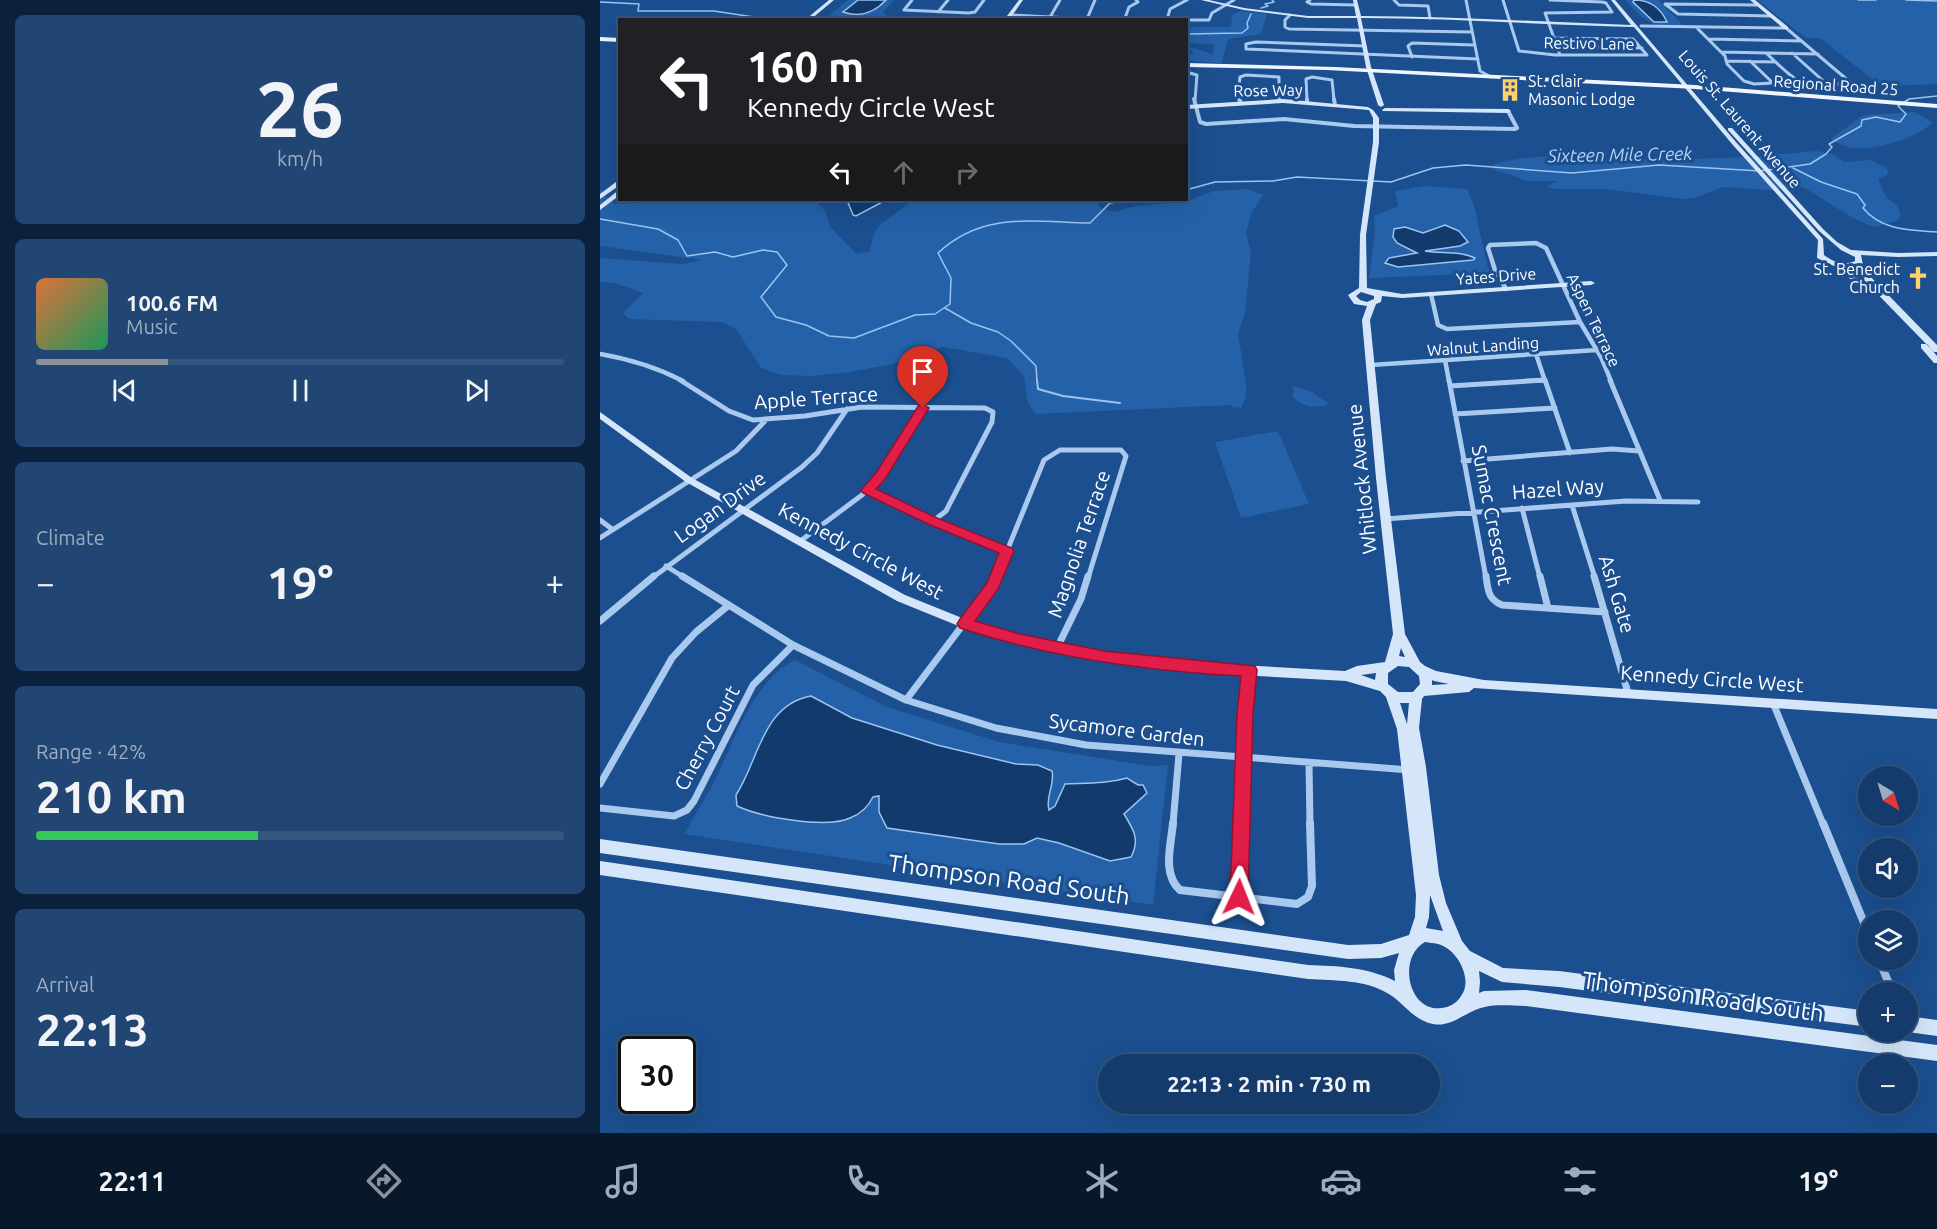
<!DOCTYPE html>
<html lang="en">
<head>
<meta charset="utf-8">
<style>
	:root { --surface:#143b6b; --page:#214673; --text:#f1f3f6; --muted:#9dadc1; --line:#33557e; --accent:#8c9099 }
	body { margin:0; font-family:Ubuntu,sans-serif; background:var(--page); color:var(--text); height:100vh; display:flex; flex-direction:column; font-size:22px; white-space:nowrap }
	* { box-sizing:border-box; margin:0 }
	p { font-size:20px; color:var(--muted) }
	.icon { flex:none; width:33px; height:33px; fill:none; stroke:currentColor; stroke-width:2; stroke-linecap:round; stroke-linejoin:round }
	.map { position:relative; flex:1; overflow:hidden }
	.panel { display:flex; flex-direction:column; gap:15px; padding:15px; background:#0b203b; width:600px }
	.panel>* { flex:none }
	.guide { position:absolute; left:18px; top:18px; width:570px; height:183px; border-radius:0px; box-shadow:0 6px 24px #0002,0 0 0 2px var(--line); background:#202124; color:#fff; overflow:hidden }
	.needle { width:39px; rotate:142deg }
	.controls { position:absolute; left:1258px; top:766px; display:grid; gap:12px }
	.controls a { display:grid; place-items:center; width:60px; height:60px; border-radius:50%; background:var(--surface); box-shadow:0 6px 24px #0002,0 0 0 2px var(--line); font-size:30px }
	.speed { position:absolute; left:18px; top:1036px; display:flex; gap:12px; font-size:30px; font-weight:700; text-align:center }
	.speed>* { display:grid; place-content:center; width:78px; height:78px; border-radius:50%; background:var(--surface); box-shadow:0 6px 24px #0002,0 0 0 2px var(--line); line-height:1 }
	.speed .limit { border:3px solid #111; border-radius:9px; background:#fff; color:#111 }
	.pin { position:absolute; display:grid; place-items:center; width:51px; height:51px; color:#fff; margin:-62px -26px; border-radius:50% 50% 50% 0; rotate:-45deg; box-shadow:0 0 6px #0007 }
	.pin .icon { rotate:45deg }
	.me { position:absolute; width:66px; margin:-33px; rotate:2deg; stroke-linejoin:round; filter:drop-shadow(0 0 4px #0008) }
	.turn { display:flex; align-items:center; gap:21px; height:126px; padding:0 30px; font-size:27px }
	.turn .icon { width:78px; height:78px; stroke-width:2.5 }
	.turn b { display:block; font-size:42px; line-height:51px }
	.lanes { display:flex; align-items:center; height:57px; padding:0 30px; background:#0003; justify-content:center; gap:30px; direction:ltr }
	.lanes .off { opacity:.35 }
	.big { font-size:45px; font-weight:700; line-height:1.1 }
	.panel .widget { flex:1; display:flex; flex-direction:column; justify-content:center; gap:9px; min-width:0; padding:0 21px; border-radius:9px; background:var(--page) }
	.panel .dial { align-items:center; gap:0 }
	.dial b { font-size:78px; line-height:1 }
	.song { display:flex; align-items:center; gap:18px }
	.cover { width:72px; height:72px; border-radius:9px; background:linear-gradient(135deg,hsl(20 70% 55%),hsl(150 70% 35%)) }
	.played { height:6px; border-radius:3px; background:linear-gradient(90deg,var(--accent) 25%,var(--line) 25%) }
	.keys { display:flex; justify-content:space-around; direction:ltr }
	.heat { display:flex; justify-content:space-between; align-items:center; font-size:33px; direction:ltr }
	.charge { height:9px; border-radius:4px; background:linear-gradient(90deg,#34c759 42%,var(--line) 0) }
	.trip { position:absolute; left:498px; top:1054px; width:342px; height:60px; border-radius:30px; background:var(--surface); box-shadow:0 6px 24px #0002,0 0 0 2px var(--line); font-weight:700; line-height:60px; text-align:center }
	.menu { display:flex; height:96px; justify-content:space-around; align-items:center; background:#08182b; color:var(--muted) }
	.menu .icon { width:42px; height:42px }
	.menu .on { color:var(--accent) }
	.menu b { font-size:27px; color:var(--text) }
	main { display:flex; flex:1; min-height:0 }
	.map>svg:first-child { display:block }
	.green { fill:#2461a8 }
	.water { fill:#123a6d; stroke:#9cc4f0; stroke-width:1.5 }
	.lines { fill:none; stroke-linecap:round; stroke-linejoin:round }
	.stream-far1 { stroke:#9cc4f0; stroke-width:1.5 }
	.stream { stroke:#9cc4f0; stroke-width:2 }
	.street-far5 { stroke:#a9c9ee; stroke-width:3 }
	.street-far4 { stroke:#a9c9ee; stroke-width:4 }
	.street-far3 { stroke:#a9c9ee; stroke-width:4.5 }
	.street-far2 { stroke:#a9c9ee; stroke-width:5 }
	.street-far1 { stroke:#a9c9ee; stroke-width:7 }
	.street { stroke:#a9c9ee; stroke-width:8 }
	.secondary { fill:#d6e6fa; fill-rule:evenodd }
	.primary { fill:#f0f6ff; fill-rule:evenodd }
	.route { fill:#e11d48; stroke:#92132f; stroke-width:1.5 }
	.labels { text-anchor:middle; stroke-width:6; stroke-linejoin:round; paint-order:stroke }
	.far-street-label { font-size:16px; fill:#fff; stroke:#1b4f8f }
	.far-poi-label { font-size:16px; fill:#fff; stroke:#1b4f8f; text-anchor:start }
	.far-water-label { font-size:18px; font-style:italic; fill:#b5d3f5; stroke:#1b4f8f }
	.street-label { font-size:20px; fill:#fff; stroke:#1b4f8f }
	.near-street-label { font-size:24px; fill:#fff; stroke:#1b4f8f }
</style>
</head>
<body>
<main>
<section class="panel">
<div class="widget dial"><b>26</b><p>km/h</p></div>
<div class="widget">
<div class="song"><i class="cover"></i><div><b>100.6 FM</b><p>Music</p></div></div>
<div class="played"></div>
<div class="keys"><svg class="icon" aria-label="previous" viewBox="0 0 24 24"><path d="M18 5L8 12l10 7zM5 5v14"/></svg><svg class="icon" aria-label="pause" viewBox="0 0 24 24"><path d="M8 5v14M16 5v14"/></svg><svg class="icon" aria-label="next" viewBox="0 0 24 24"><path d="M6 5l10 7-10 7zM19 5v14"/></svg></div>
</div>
<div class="widget"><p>Climate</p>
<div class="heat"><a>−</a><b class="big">19°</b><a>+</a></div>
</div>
<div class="widget"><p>Range · 42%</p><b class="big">210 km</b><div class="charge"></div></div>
<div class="widget"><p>Arrival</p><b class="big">22:13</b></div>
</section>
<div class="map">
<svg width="1337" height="1133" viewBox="0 0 1337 1133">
	<rect width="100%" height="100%" fill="#1b4f8f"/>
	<path class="green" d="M248,0H258L244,12L277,9L286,0H294L283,12L288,17L347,19L224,20Z
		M1025,0H1058L1083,25C1048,25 1049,25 1025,0Z
		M1157,0H1337V84L1281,86L1220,38H1206Z
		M640,11L667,14L661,34L628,39L622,63L587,61L586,55L593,54L592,50L587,49V46L613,54L614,45L612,44L587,43V27H631L632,15Z
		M1314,112L1333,122C1316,139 1277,150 1253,148C1245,147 1238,143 1231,139L1259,118L1266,115Z
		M1217,151L1232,154L1244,162L1271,160L1287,168L1288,174L1278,180L1287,198L1297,205L1301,215L1297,221L1274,227L1253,218L1203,187L1171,190L1123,187L1094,198L1083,199L1007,189H957L946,187L957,181H928L892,169L894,164C938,152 985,157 1030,159C1092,161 1156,157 1217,151Z
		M824,186L867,189L874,206L889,273L769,278L775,231L774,216L798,206L795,191Z
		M0,189L14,204L60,202L58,201L62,200H215L225,211L231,228L257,254L270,251L273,236L280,225L313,200H496L501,208L515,212L531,207L587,201L614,191L647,189L663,195L651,214L646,234L651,252L645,314L638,333L646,383V397L641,408L631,407L632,405L436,414L428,403L424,376L407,358L343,347L293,364L250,372L212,376L181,375L161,368L136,329L122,322L29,319L23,313L43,293L15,283L0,282V258L82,264L103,260L0,246Z
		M693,386L712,392L729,404C715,409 703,407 693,397Z
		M678,431L709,504L641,518L615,442Z
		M195,660L287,707L399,742L550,766L568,765L553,905L84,834C93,818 103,802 112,786C132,747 153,679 195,660Z"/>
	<path class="water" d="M258,0H286C275,12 260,18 243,12Z
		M1034,0C1050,0 1060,7 1067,22H1054L1033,2Z
		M247,200H286L256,216L253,215Z
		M845,225L859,231L868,242L860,246L825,251C842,254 858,250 875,258L873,260L798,267L785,263L789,258L817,253L797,243L793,237L794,229L805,227L823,233Z
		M211,696L252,718L337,745L416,764L438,765L452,771C455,786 445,797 449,810L455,806L465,784C487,783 506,784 527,778L538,785H543L547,793L524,814C534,830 540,840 531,857L510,861L459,843L437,838L424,844H399L287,828L279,812V796L273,797C268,807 261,814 250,818C225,829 161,817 137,806L136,795C159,760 162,705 211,696Z"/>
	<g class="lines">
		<path class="stream-far1" d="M1258,0H1276
			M1306,0L1337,1
			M0,2L39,4L38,11H114L154,17V20
			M661,8L668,6L665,4L674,2L672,0
			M586,34L642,33L648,28L647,23L651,14
			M1193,168L1221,182L1257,194L1265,205L1263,208C1282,231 1310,230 1337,232
			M586,190L615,182L673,181L697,177L791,182L833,168L866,165L972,173L1059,165L1160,171L1210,164L1226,154L1232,147L1229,144L1261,126L1262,120L1276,117L1300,122L1306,114L1298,106L1309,99L1337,96
			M0,219L58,229L78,240L87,256L115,252L133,257L163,250L177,252L187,265L161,297L176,317L206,325L229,336L254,338L315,315L335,314L350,304L351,278L338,253C383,211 433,222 490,223L510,203L529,200
			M345,308L371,323L398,332L411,341L436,366L437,381"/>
		<path class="stream" d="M437,380L438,389L463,396L520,403"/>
		<path class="street-far5" d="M312,0L304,10L369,13L375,12L384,0
			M710,0L707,2L711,4L756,5
			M794,0L799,5L828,6L830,18
			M866,0L880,71L891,77
			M903,0L919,51L955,55H1047L1033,39L954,38
			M950,0L1002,2L1006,3L1012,12L945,13L960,55
			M1157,5L1065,4L1078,14L1171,16
			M338,12L348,0
			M411,15L510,20
			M690,15L685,20V27L689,29L872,32
			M450,17L460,0
			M487,19L495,0
			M521,20L525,18L529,7L538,2L536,0
			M567,20L570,9L587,0
			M586,20H609L612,13L634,0
			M1041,26L1186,28L1250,82C1204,92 1199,84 1166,53
			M1096,27L1125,56L1127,64L1144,81L1154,84L1173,83L1150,61
			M1108,39L1202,41
			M765,46L656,42L646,44V49L878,59
			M957,46L1042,48
			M1121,52L1218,54
			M1192,53L1229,86
			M812,57L808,46L812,43L874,45
			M1126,61L1176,62
			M586,72L597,75L595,100
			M640,100L638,95L640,77L646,75L679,77V100
			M707,100L706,79L712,77L732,80L734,100"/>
		<path class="street-far4" d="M594,99L600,122L606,124L684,119L754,126L915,129L917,128L908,111
			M639,99L641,103
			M679,99V101
			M707,99V102
			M734,99L735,105"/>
		<path class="street-far3" d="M906,289L895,270L888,248L890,245L936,243L946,248L980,322L1001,357L1011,381
			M831,294L838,325L847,329L980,322
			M0,354C29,359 56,367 83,381
			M936,354L945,381
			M845,360L849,381
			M771,365L997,350
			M927,381L945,380"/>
		<path class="street-far2" d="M80,380L129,411L153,420L205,416L262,407L385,408L393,412L392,422L346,511L333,521
			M849,380L886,578
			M945,380L970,453
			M1010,380L1060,500
			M850,386L945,380
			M855,414L955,408
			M863,461L1012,449L1039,451
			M267,490L333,521L407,551
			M972,505L995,578
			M922,508L940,578
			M785,519L1026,501L1098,502
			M0,520L12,529
			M0,538L136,451L165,421
			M199,542L262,495L281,476L323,408
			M66,566L85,578
			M52,578L202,467L217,453L247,409
			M396,578L444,460L460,450H521L526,456L488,578"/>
		<path class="street-far1" d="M82,576L193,645L306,700L396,728L486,745L810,770
			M886,576C888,590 888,599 902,605L1005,612
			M940,576L948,608
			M994,576L1028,693
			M0,621L54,576
			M457,648L481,599L488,576
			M306,700L393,585L397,576
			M1173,703L1223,824
			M709,763L710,824
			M0,784L72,658L96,632L129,605
			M0,808L74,816L87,810L94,801L153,685L193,645
			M573,824L579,754
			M641,824L645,714L650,670"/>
		<path class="street" d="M573,823C571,845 562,874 580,890L697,904L708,897L712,886L710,823
			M1223,823L1269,935
			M639,897L641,823
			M1279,960L1293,993"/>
		<path class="secondary" d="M229,0H234L210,20H205Z
			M419,0H423L409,20H404Z
			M601,0H609L644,8L708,16H756L753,0H757L761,16C851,16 941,22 1031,25L1011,0H1015L1136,142L1223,239L1224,255C1233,262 1244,266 1255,261V257L1241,250L1219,231L1128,130V128H1132L1223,229L1237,242L1251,250L1298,253L1337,252V256L1298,257L1261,255L1264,270L1337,345V352H1334L1257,273L1256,266L1246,268L1272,288V292H1266L1236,267L1217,258L1218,240L1132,144L1034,27C943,25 852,18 761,18L771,67L784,105L781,107L778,105L766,67L757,18H708L644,10Z
			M1150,0H1155L1188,27V29H1184Z
			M683,99L768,107L773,110L779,118V142L766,235L767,288L802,294L991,281L995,283L991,285L802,298L782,296L781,302L776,304L770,320L786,478L805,634L820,662L825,666L836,671L884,680L1337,709V719L874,688L869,692L824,696L822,699L819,728L826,767L839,875L846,903L862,941L870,951L903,968L959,971L1269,1011V1027L959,987L902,982L879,971L880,982L879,993L884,991L926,990L1337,1045V1061L926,1006C913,1006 898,1004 885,1007C867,1010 852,1028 833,1024C813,1020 805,1004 789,994C765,979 735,981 708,979L0,875V861L708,965C738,966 767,967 795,981L794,970L799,953L781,958L748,959L0,853V839L748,945L781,944L809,935L815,917L816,895L797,729L786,697L780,691L746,681L605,673L504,662L420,645L361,627L297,601L86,482L0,419V412L92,478L305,595L367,620L420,635L504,652L605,663L745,671L757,666L785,662L793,634L776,478L762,320L767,306L754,304L748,295L759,288L760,235L773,142V118L769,110L683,103L586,109V105ZM761,292L774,296V299L767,302L760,300L756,296ZM801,648L805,657L799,656ZM798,666L809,667L819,676L820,684L813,692H798L788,684V673ZM776,673L775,680L761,675ZM832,680L834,681L849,684L832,685ZM800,703H809L807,724ZM830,895L843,931L826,928L829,917ZM825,942C831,943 838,943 843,946C859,953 873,981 861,996C857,1003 850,1007 842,1008C808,1013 797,957 825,942Z
			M785,108L908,109L911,111L908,113L783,111L782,110Z
			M20,179V185L0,199V194Z
			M20,189V195L0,210V205Z
			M1321,344H1327L1337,356V363H1334L1321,348Z
			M1308,1016L1337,1020V1036L1308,1032Z"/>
		<path class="primary" d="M0,37L20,38V42L0,41Z
			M586,63L735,67L1095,85L1337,104V108L1095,89L726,70L586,67Z"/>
	</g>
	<path class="route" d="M323,404L329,408L285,479L276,489L337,518L412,548L414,551L398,589L375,621L420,634L504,651L655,666L657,670L653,714L648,897L646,904L639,906L633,904L630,897L637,714L641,676C546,671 451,658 360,628L357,624L360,619L387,583L399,553L328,524L263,493L261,490L276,473L319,405Z"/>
	<defs>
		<g id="building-bare" transform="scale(1.8)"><path d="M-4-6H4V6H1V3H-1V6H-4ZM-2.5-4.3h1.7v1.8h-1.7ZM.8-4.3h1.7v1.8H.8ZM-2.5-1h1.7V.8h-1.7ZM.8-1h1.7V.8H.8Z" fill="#ffd166" stroke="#1b4f8f" stroke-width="2.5" paint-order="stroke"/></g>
		<g id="church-bare" transform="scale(1.8)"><path d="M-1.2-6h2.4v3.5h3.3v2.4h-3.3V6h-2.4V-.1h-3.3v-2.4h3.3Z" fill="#ffd166" stroke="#1b4f8f" stroke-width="2.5" paint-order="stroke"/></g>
	</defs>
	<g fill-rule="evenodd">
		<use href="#building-bare" x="910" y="90"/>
		<use href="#church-bare" x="1318" y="278"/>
	</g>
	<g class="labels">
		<g class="far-street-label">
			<text transform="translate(989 43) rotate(1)" y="6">Restivo Lane</text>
			<text transform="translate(1236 85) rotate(4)" y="6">Regional Road 25</text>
			<text transform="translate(668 90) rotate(-1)" y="6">Rose Way</text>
			<text transform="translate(1140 119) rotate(49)" y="6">Louis St. Laurent Avenue</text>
			<text transform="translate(896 276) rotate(-4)" y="6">Yates Drive</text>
			<text transform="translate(994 320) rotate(64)" y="6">Aspen Terrace</text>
			<text transform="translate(883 346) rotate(-4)" y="6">Walnut Landing</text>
		</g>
		<g class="far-poi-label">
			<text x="928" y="87">St. Clair<tspan x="928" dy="18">Masonic Lodge</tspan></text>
			<text x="1300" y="275" text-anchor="end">St. Benedict<tspan x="1300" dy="18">Church</tspan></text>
		</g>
		<g class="far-water-label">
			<text transform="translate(1020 155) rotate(-1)" y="6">Sixteen Mile Creek</text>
		</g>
		<g class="street-label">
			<text transform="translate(216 398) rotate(-4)" y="7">Apple Terrace</text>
			<text transform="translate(762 479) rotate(-96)" y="7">Whitlock Avenue</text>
			<text transform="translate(958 489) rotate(-4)" y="7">Hazel Way</text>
			<text transform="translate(120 507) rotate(-36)" y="7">Logan Drive</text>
			<text transform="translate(892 515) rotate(79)" y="7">Sumac Crescent</text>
			<text transform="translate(479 544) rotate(-71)" y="7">Magnolia Terrace</text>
			<text transform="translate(261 551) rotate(28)" y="7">Kennedy Circle West</text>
			<text transform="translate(1017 594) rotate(73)" y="7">Ash Gate</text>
			<text transform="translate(1112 679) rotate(4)" y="7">Kennedy Circle West</text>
			<text transform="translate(527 730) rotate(7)" y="7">Sycamore Garden</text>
			<text transform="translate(107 738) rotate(-62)" y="7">Cherry Court</text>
		</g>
		<g class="near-street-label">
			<text transform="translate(409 880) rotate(8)" y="8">Thompson Road South</text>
			<text transform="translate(1103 997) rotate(8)" y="8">Thompson Road South</text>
		</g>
	</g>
</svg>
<div class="controls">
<a><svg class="needle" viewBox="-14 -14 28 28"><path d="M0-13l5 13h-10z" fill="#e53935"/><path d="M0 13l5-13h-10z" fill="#9dadc1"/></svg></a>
<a><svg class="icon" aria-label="sound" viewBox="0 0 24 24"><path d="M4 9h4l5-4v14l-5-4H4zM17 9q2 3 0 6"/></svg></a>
<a><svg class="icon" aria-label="layers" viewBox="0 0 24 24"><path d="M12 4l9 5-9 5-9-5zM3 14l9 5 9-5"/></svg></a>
<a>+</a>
<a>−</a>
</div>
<div class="speed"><div class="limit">30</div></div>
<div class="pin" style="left:323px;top:408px;background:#d93025"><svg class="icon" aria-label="arrive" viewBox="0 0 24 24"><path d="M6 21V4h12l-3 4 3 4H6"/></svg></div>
<svg class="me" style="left:639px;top:897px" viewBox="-20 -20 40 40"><path d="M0-17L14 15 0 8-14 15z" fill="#e11d48" stroke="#fff" stroke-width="4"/></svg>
<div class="trip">22:13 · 2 min · 730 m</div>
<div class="guide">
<div class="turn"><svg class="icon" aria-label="left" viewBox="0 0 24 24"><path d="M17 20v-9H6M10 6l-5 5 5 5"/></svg><div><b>160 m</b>Kennedy Circle West</div></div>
<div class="lanes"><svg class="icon" aria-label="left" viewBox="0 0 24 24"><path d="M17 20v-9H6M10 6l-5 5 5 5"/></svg><svg class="icon off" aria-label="ahead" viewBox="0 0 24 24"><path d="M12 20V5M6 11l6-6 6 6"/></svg><svg class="icon off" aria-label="right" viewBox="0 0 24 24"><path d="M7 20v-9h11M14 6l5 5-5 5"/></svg></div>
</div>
</div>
</main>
<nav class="menu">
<b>22:11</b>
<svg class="icon on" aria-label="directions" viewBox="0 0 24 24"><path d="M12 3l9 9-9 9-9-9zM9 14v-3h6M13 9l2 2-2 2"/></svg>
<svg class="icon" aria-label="music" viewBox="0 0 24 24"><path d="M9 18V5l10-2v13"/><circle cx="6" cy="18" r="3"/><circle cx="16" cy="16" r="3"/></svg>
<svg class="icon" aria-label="phone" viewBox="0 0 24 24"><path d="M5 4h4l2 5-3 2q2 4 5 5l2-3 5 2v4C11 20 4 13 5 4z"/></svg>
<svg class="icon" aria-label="climate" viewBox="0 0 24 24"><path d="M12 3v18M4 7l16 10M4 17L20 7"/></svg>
<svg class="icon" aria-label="car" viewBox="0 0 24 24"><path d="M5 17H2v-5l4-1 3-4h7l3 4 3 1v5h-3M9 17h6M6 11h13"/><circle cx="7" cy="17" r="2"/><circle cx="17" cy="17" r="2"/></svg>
<svg class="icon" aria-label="filters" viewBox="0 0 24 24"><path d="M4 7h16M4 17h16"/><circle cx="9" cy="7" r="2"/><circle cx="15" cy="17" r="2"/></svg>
<b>19°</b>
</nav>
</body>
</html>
